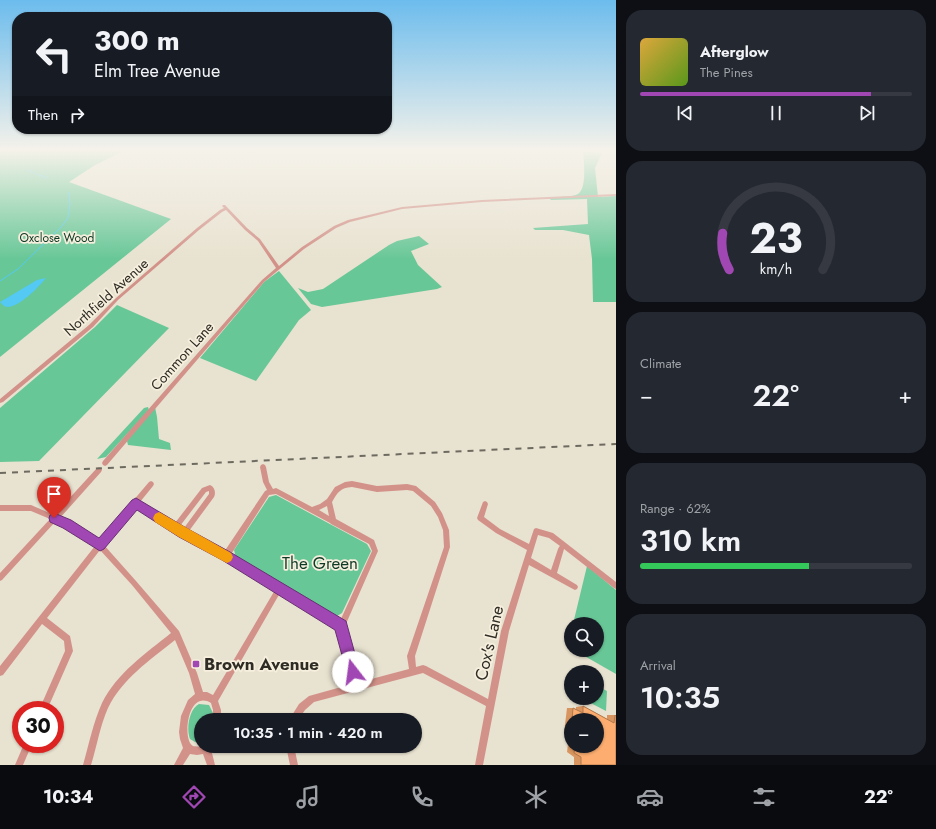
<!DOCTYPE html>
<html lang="en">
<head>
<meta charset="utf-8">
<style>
	:root { --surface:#171b24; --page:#242831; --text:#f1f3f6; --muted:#9ea1a6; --line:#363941; --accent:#a147b3 }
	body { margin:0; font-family:Jost,sans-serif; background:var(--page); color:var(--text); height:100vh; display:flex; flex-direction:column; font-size:15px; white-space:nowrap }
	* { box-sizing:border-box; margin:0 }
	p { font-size:13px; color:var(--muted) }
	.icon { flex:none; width:22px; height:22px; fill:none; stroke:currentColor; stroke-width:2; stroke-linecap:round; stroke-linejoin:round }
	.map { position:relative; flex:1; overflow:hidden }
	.side { display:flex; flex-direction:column; gap:10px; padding:10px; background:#0d0f14; width:320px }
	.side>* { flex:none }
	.top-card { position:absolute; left:12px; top:12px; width:380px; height:122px; border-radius:16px; box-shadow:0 1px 3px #0004; background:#171b24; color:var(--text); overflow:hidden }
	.buttons { position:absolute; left:564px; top:617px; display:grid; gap:8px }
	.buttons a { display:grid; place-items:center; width:40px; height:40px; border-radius:50%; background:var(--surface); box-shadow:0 1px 3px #0004; font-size:20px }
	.speed { position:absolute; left:12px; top:701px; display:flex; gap:8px; font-size:20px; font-weight:700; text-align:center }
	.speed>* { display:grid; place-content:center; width:52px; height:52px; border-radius:50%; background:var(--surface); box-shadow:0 1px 3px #0004; line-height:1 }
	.speed .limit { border:6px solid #d22; background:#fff; color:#111 }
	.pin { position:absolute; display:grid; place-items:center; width:34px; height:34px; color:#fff; margin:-41px -17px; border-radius:50% 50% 50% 0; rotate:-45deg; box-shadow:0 0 4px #0007 }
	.pin .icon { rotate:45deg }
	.me { position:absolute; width:44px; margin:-22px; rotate:345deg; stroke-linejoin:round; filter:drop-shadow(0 0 3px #0008) }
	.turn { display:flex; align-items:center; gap:14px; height:84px; padding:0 16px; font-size:18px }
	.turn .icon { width:52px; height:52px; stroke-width:2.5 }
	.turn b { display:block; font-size:28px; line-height:34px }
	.then { display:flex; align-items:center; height:38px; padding:0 16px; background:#0003; gap:8px; font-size:15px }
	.big { font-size:30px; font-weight:600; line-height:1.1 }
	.side .tile { flex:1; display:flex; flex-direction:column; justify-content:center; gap:6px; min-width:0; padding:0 14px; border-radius:16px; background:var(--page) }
	.side .dial { align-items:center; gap:0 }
	.dial svg { height:104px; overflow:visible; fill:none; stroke:var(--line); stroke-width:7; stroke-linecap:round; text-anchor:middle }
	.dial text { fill:var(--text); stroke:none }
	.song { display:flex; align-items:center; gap:12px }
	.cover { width:48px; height:48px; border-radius:6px; background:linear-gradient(135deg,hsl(40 70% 55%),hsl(90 70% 35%)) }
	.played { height:4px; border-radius:2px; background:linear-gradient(90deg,var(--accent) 85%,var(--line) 85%) }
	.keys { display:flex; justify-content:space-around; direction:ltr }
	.heat { display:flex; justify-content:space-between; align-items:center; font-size:22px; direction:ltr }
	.charge { height:6px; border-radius:3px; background:linear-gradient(90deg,#34c759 62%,var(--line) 0) }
	.trip { position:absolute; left:194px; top:713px; width:228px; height:40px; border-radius:20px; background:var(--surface); box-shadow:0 1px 3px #0004; font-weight:600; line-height:40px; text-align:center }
	.menu { display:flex; height:64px; justify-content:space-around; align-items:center; background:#090b0e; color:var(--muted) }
	.menu .icon { width:28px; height:28px }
	.menu .active { color:var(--accent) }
	.menu b { font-size:18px; color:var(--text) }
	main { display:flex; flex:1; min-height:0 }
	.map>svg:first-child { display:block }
	.green { fill:#68c797 }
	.water { fill:#53c9f4 }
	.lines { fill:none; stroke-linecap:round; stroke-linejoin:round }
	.stream { stroke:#53c9f4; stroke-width:1 }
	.street { fill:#d39289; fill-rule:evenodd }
	.rail { stroke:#6d6a5f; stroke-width:2; stroke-dasharray:6 6; stroke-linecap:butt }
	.wall { fill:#d9955f; fill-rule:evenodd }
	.building { fill:#fcad6f; stroke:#b0794e }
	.route { fill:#a147b3; stroke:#692e74 }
	.slow { fill:#f59e0b }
	.poi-dot { fill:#a147b3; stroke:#f6efdd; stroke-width:1.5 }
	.labels { text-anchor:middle; stroke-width:3.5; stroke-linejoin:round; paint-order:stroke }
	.far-park-label { font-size:12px; fill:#0d3a26; stroke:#f6efdd }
	.street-label { font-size:14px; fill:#2e2c25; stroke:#f6efdd }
	.near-park-label { font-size:17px; fill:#0d3a26; stroke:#f6efdd }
	.near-street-label { font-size:17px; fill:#2e2c25; stroke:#f6efdd }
	.near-poi-label { font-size:17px; font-weight:bold; fill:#2e2c25; stroke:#f6efdd; text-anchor:start }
</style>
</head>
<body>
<main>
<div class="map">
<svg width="616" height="765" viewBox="0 0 616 765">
	<rect width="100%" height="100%" fill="#e8e2d0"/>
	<path class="green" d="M0,151H124L95,165L69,182L171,219L0,357Z
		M583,151L602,153L595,168L598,197L616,196V302H593L592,259L589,235L563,230H535L533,228L588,224L587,199L551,200L549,198C558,196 570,198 578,194C587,189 584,160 583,151Z
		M419,236L429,244L411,251L418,265L442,287L437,289L322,307L311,304L298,288L308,292L323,289L389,245L397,241Z
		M279,271L311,310L299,320L256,381L200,358L264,282Z
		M117,305L169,328L39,461L0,462V408L95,327Z
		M148,407L149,410L106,457L97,459L144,408Z
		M155,407L157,417L159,439L170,443L171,450L128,445L127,441Z
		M276,495L367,544L371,551L342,613L334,618L236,558L234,550L269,497Z
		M587,566L616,590V674L574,650H597V624H573Z
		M597,686L607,691L606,711L581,698H597Z
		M199,704L209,705L213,713V720H201V743L195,742L190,739C186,729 189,709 199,704Z"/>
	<path class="water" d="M46,278C39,287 19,307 8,307C4,307 2,304 0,302L37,280Z"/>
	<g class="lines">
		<path class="stream" d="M28,170L34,173
			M37,174L47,178
			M0,281L18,269L61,227L68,218L70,204L69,192"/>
		<path class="street" d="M616,194V196L482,202L402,209L350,222L336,228L304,249L264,282L107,465L105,466L103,465L102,463L103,461L262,280L276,268L258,241L245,230L226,210L222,212L199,230L118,300L93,327L3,402L0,403V399L89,325L116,298L197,228L220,210L224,208L222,206L223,205H225L247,228L260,239L279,266L302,247L334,226L348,220L402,207L482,200Z
			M263,464L265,465L266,467L269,482L273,489L276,488L278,489L312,507L320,504L327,499L335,487L345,482L352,481L377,486L407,484L416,486L435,502L442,513L449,530L450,547L415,656L416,667L423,665L426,666L488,699L501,631L527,550L496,533L478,520L477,518L483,502L485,501L487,502L488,504L484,517L500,529L529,544L534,529L536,528L553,533L616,582V589L614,588L564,549L557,573L577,585L578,587L577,589L575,590L573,589L529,565L509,631L483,765H475L486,706L423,673L314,702L305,710L298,720H289L299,704L309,696L352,684L338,628L280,593L218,701L221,710V720H213V710L211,703C187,689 182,741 193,746C196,747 208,746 212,746L211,749L215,765H207L203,754L197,755L190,754L183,765H174L183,748L180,739L179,732L181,716L188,700L195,694L189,673L175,640C150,660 122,679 108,708C100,726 97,746 91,765H83C89,744 93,723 102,703C117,673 145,654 171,633L132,585L100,550L47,618L70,636L73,651L47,710H39L65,651L64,641L42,624L3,675L0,676V666L95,546L65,526L55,522L2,580L0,581V573L50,519L31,511H0V505H31L54,515L97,468L99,467L101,468L102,470L101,472L60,518L69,522L99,541L149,482L151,481L153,482L154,484L153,486L140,502L175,523L202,488L210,485C215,487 216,493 214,497L189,531L224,552L265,491L267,490L263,482L260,467L261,465ZM352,487L377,492L407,490L413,491L431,506L438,517L443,530L444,547L407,656L409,669L360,682L345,626L378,551L374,540L336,519L332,502C338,492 340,488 352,487ZM209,491V494L184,528L180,526L206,492ZM276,494L330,523L331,524L369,544L372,551L340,621L230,556L269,495ZM136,506L172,528L173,530L175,531H176L181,534L182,535L185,536L275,590L213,695L207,692H203L197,673L179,631L136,581L104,545ZM327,506L329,516L319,510ZM538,535L549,538L560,546L559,547L558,549L551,570L531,558Z
			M24,744H32L23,765H15Z
			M286,746H294L298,765H290Z"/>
		<path class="rail" d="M0,473L616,444"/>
	</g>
	<path class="wall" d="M583,706L607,719V715H615L616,765H574V757L567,752L569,736L564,733L567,708H573L576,709V707ZM571,720H597V746H571Z"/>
	<path class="building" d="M583,706L614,723L615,715L616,716V765H581V757L574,753L575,746H597V720H572L573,708L583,713Z"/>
	<linearGradient id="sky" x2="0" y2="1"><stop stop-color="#6cbced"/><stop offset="0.58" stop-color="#f5f2ea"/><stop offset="1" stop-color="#f5f2ea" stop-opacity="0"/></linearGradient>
	<rect width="616" height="259" fill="url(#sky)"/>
	<path class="route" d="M136,498L188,529L230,552L346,621L360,672L358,677L353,679L348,677L335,630L222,560L179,537L137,510L104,549L100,551L63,528L50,522L49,518L50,515L54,513L71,520L99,538L132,500Z"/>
	<path class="slow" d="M159,512L231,553L233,557L231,561L227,563L223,561L179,537L155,522L153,518L155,514Z"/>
	<rect class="poi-dot" x="192" y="660" width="8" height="8" rx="2"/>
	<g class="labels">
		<g class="far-park-label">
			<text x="57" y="242">Oxclose Wood</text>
		</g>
		<g class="street-label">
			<text transform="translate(106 297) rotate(-42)" y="5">Northfield Avenue</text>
			<text transform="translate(182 356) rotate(-48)" y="5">Common Lane</text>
		</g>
		<g class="near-park-label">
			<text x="320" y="569">The Green</text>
		</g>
		<g class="near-street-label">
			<text transform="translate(489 643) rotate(-77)" y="6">Cox's Lane</text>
		</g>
		<g class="near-poi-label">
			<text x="204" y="670">Brown Avenue</text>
		</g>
	</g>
</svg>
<div class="buttons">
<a><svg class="icon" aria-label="search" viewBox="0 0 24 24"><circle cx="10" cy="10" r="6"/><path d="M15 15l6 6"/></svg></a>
<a>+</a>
<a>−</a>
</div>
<div class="speed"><div class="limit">30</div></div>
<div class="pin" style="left:54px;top:518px;background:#d93025"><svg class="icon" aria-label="arrive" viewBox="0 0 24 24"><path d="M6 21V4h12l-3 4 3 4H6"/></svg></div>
<svg class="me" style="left:353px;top:672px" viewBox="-20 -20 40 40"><circle r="19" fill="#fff"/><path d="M0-13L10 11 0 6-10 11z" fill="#a147b3"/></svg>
<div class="trip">10:35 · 1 min · 420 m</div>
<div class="top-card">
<div class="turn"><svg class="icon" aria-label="left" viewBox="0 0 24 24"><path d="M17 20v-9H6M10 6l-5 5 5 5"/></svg><div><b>300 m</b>Elm Tree Avenue</div></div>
<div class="then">Then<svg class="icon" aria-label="right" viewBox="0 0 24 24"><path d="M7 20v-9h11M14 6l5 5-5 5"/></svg></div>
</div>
</div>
<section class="side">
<div class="tile">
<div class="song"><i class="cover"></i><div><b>Afterglow</b><p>The Pines</p></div></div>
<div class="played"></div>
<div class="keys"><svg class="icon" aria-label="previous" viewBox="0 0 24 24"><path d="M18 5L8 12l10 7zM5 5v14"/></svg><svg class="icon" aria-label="pause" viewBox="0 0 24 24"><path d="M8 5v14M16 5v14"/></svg><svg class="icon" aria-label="next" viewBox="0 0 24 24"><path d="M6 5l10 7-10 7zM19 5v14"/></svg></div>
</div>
<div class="tile dial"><svg viewBox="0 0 100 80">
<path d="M14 69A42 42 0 1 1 86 69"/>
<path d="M14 69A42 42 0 0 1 9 41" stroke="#a147b3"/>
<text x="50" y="56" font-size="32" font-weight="700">23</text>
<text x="50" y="72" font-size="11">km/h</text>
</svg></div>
<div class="tile"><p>Climate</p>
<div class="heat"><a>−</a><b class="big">22°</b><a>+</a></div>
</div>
<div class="tile"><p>Range · 62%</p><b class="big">310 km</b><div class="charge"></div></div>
<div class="tile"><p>Arrival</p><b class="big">10:35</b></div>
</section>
</main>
<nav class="menu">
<b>10:34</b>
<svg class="icon active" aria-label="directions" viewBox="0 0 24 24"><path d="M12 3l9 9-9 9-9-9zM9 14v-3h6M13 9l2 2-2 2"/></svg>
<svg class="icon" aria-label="music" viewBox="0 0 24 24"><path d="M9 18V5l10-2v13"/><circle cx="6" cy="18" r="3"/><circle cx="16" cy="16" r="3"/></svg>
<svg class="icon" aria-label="phone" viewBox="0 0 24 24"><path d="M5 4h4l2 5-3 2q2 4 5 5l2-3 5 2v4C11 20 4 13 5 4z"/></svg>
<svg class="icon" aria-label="climate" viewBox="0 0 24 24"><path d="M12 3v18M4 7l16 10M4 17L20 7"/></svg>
<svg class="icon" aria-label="car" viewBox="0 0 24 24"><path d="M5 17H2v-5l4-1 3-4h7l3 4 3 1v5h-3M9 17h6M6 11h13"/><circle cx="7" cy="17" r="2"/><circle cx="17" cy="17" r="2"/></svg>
<svg class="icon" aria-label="filters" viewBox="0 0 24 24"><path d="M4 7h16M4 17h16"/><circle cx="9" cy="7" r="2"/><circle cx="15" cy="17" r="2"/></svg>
<b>22°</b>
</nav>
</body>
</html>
